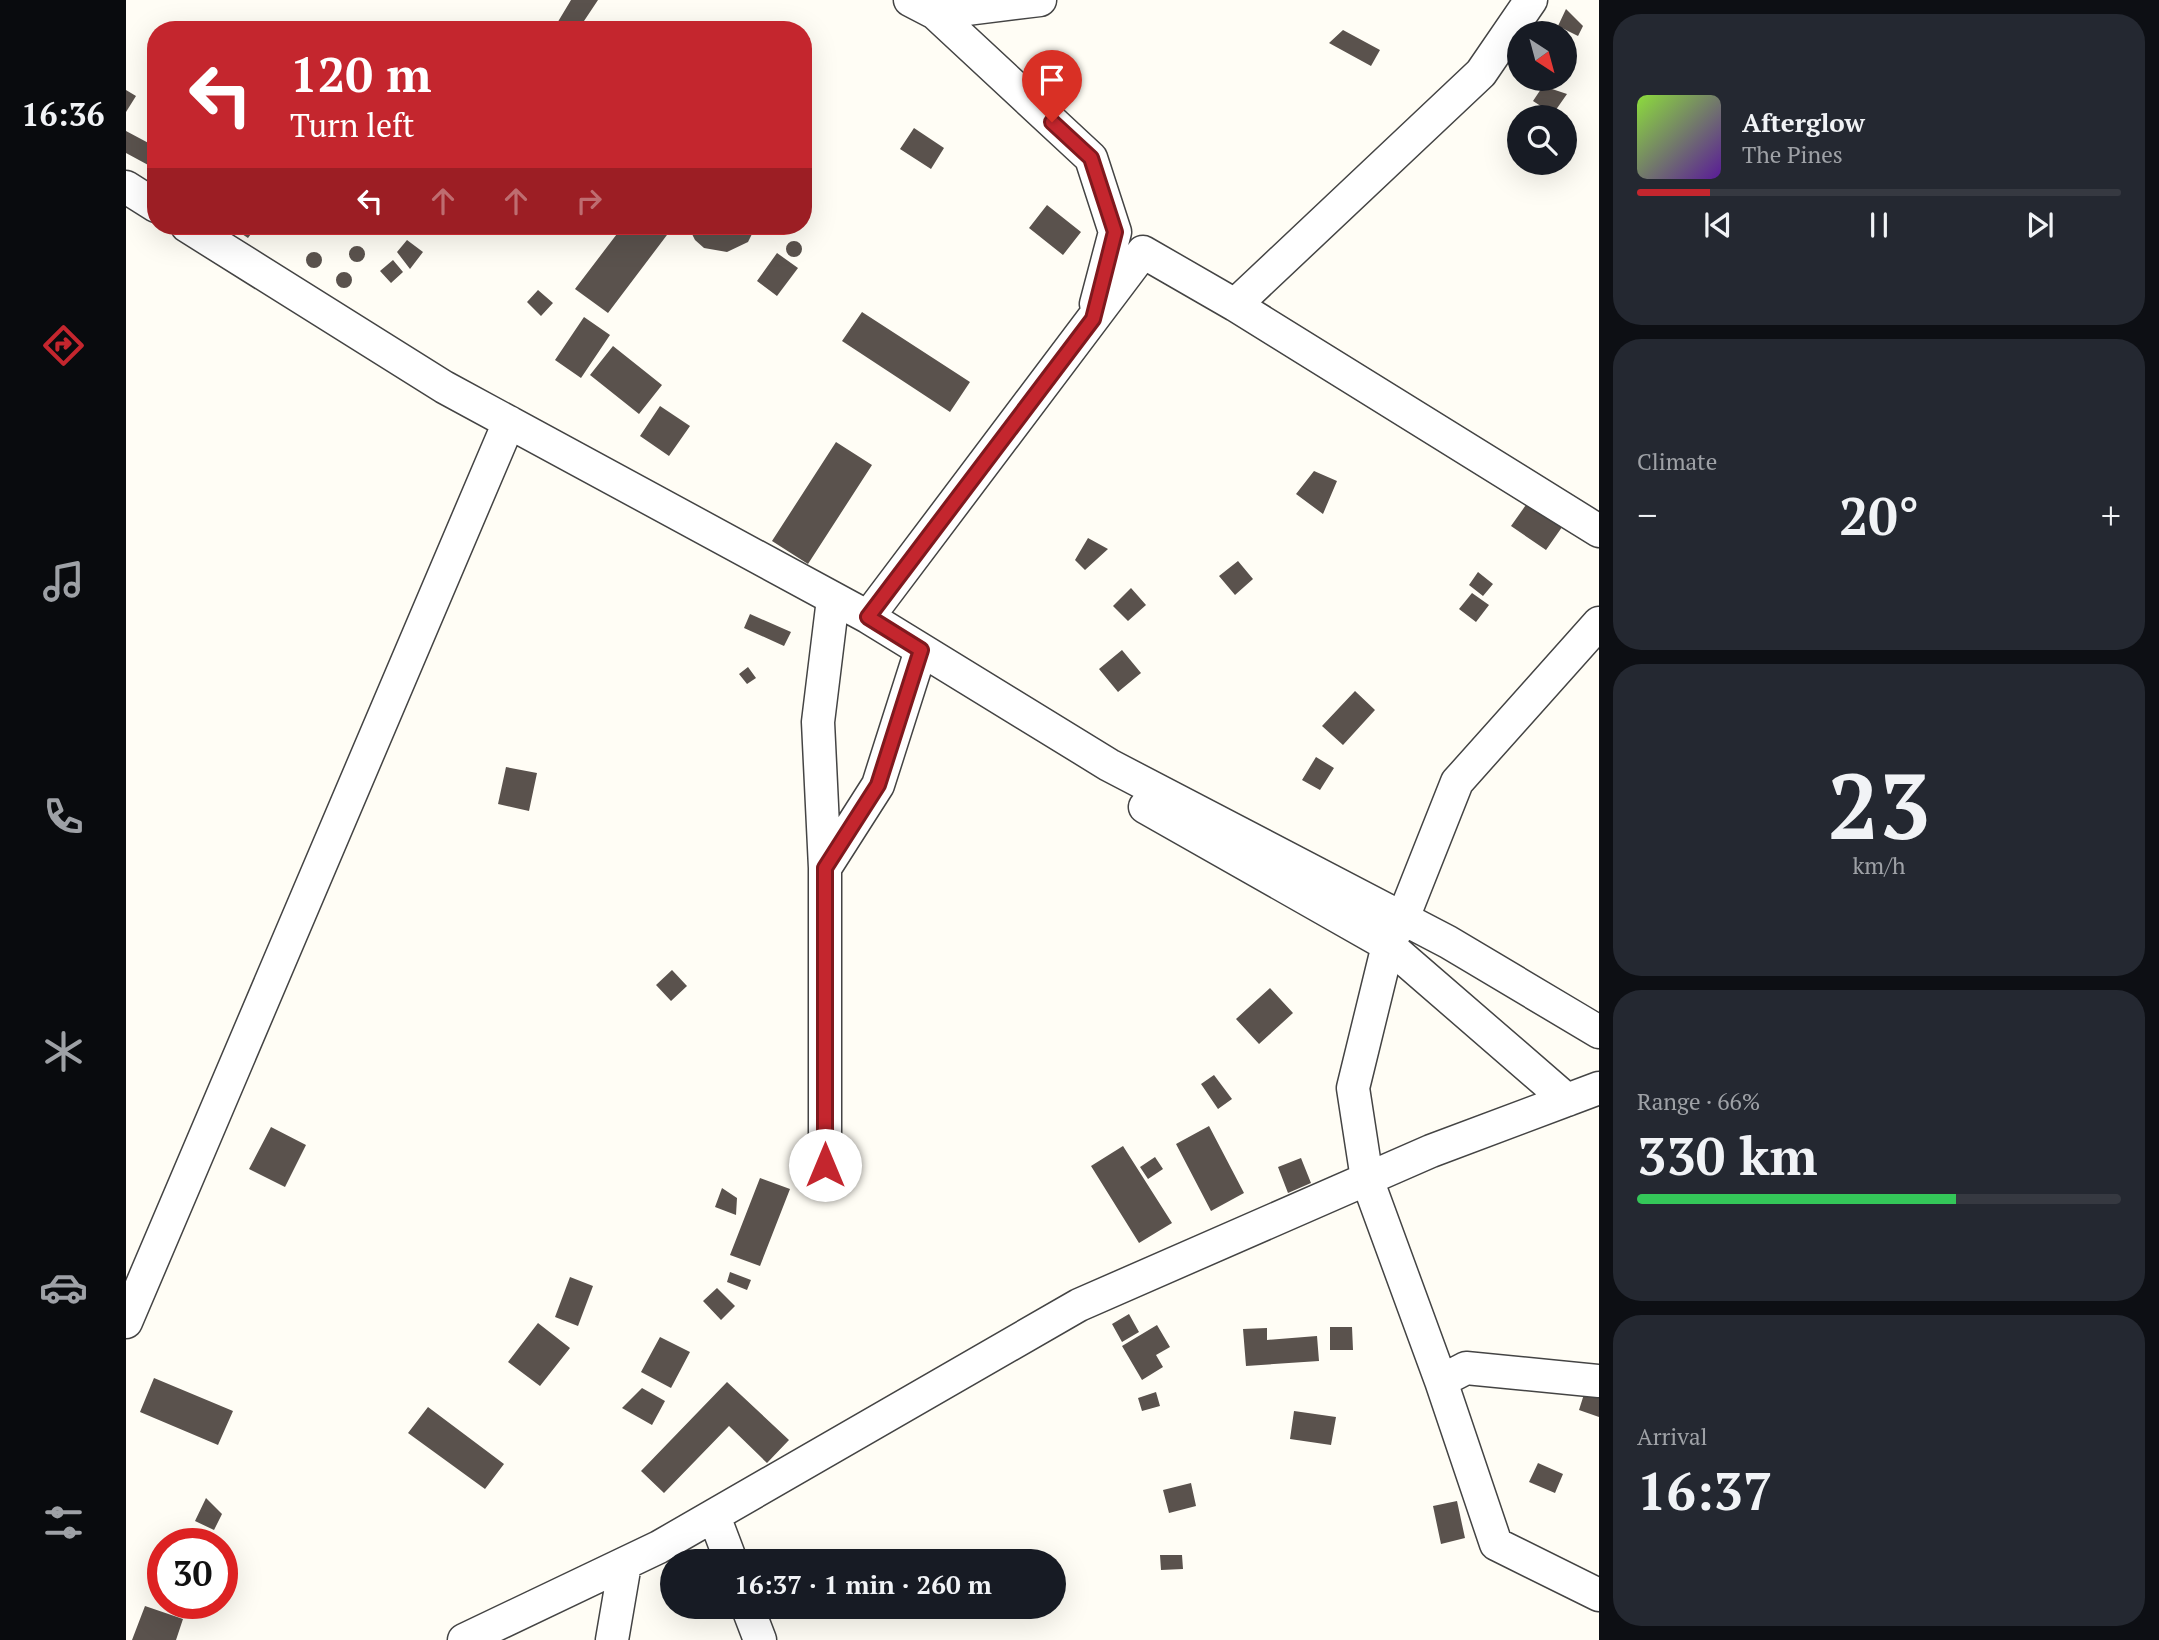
<!DOCTYPE html>
<html lang="en">
<head>
<meta charset="utf-8">
<style>
	:root { --surface:#171b24; --page:#242831; --text:#f1f3f6; --muted:#9ea1a6; --line:#363941; --accent:#c4262e }
	body { margin:0; font-family:"PT Serif",serif; background:var(--page); color:var(--text); height:100vh; display:flex; flex-direction:column; font-size:26px; white-space:nowrap }
	* { box-sizing:border-box; margin:0 }
	p { font-size:23px; color:var(--muted) }
	.icon { flex:none; width:38px; height:38px; fill:none; stroke:currentColor; stroke-width:2; stroke-linecap:round; stroke-linejoin:round }
	.map { position:relative; flex:1; overflow:hidden }
	.drawer { display:flex; flex-direction:column; gap:14px; padding:14px; background:#0d0f14; width:560px }
	.drawer>* { flex:none }
	.top-card { position:absolute; left:21px; top:21px; width:665px; height:214px; border-radius:28px; box-shadow:0 7px 28px #0002; background:#c4262e; color:#fff; overflow:hidden }
	.needle { width:46px; rotate:144deg }
	.tools { position:absolute; left:1381px; top:21px; display:grid; gap:14px }
	.tools a { display:grid; place-items:center; width:70px; height:70px; border-radius:50%; background:var(--surface); box-shadow:0 7px 28px #0002; font-size:35px }
	.speed { position:absolute; left:21px; top:1528px; display:flex; gap:14px; font-size:35px; font-weight:700; text-align:center }
	.speed>* { display:grid; place-content:center; width:91px; height:91px; border-radius:50%; background:var(--surface); box-shadow:0 7px 28px #0002; line-height:1 }
	.speed .limit { border:10px solid #d22; background:#fff; color:#111 }
	.pin { position:absolute; display:grid; place-items:center; width:60px; height:60px; color:#fff; margin:-72px -30px; border-radius:50% 50% 50% 0; rotate:-45deg; box-shadow:0 0 7px #0007 }
	.pin .icon { rotate:45deg }
	.me { position:absolute; width:77px; margin:-38px; rotate:0deg; stroke-linejoin:round; filter:drop-shadow(0 0 5px #0008) }
	.turn { display:flex; align-items:center; gap:24px; height:147px; padding:0 28px; font-size:32px }
	.turn .icon { width:91px; height:91px; stroke-width:2.5 }
	.turn b { display:block; font-size:49px; line-height:60px }
	.lanes { display:flex; align-items:center; height:66px; padding:0 28px; background:#0003; justify-content:center; gap:35px; direction:ltr }
	.lanes .off { opacity:.35 }
	.big { font-size:52px; font-weight:700; line-height:1.1 }
	.drawer .tile { flex:1; display:flex; flex-direction:column; justify-content:center; gap:10px; min-width:0; padding:0 24px; border-radius:28px; background:var(--page) }
	.drawer .dial { align-items:center; gap:0 }
	.dial b { font-size:91px; line-height:1 }
	.song { display:flex; align-items:center; gap:21px }
	.cover { width:84px; height:84px; border-radius:10px; background:linear-gradient(135deg,hsl(90 70% 55%),hsl(270 70% 35%)) }
	.played { height:7px; border-radius:4px; background:linear-gradient(90deg,var(--accent) 15%,var(--line) 15%) }
	.keys { display:flex; justify-content:space-around; direction:ltr }
	.heat { display:flex; justify-content:space-between; align-items:center; font-size:38px; direction:ltr }
	.charge { height:10px; border-radius:5px; background:linear-gradient(90deg,#34c759 66%,var(--line) 0) }
	.trip { position:absolute; left:534px; top:1549px; width:406px; height:70px; border-radius:35px; background:var(--surface); box-shadow:0 7px 28px #0002; font-weight:700; line-height:70px; text-align:center }
	main { display:flex; flex:1; min-height:0 }
	.tabs { display:flex; flex-direction:column; width:126px; justify-content:space-around; align-items:center; background:#090b0e; color:var(--muted) }
	.tabs .icon { width:49px; height:49px }
	.tabs .selected { color:var(--accent) }
	.tabs b { font-size:32px; color:var(--text) }
	.map>svg:first-child { display:block }
	.building { fill:#5a524d }
	.lines { fill:none; stroke-linecap:round; stroke-linejoin:round }
	.minor-casing { stroke:#444; stroke-width:35 }
	.minor { stroke:#fff; stroke-width:32 }
	.route-casing { stroke:#7f191e; stroke-width:18 }
	.route { stroke:#c4262e; stroke-width:12 }
</style>
</head>
<body>
<main>
<nav class="tabs">
<b>16:36</b>
<svg class="icon selected" aria-label="directions" viewBox="0 0 24 24"><path d="M12 3l9 9-9 9-9-9zM9 14v-3h6M13 9l2 2-2 2"/></svg>
<svg class="icon" aria-label="music" viewBox="0 0 24 24"><path d="M9 18V5l10-2v13"/><circle cx="6" cy="18" r="3"/><circle cx="16" cy="16" r="3"/></svg>
<svg class="icon" aria-label="phone" viewBox="0 0 24 24"><path d="M5 4h4l2 5-3 2q2 4 5 5l2-3 5 2v4C11 20 4 13 5 4z"/></svg>
<svg class="icon" aria-label="climate" viewBox="0 0 24 24"><path d="M12 3v18M4 7l16 10M4 17L20 7"/></svg>
<svg class="icon" aria-label="car" viewBox="0 0 24 24"><path d="M5 17H2v-5l4-1 3-4h7l3 4 3 1v5h-3M9 17h6M6 11h13"/><circle cx="7" cy="17" r="2"/><circle cx="17" cy="17" r="2"/></svg>
<svg class="icon" aria-label="filters" viewBox="0 0 24 24"><path d="M4 7h16M4 17h16"/><circle cx="9" cy="7" r="2"/><circle cx="15" cy="17" r="2"/></svg>
</nav>
<div class="map">
<svg width="1473" height="1640" viewBox="0 0 1473 1640">
	<rect width="100%" height="100%" fill="#fffdf5"/>
	<path class="building" d="M445,0H472L452,30H435L430,25Z
		M1440,9L1457,26L1452,36L1432,26Z
		M1217,30L1254,50L1245,66L1203,43Z
		M1417,86L1441,94L1427,114L1407,101Z
		M0,90L10,96L0,112Z
		M788,128L818,148L805,169L774,149Z
		M0,131L30,147V156L24,166L0,153Z
		M921,205L955,232L937,255L903,228Z
		M104,226H131L122,238Z
		M497,226H536L544,231L482,313L449,289Z
		M562,226H630L622,242L601,252L578,248L569,240Z
		M281,240L297,252L284,269L271,252Z
		M660 249a8 8 0 1 1 16 0a8 8 0 1 1-16 0Z
		M223 254a8 8 0 1 1 16 0a8 8 0 1 1-16 0Z
		M180 260a8 8 0 1 1 16 0a8 8 0 1 1-16 0Z
		M651,253L672,268L651,296L631,281Z
		M267,260L277,272L265,283L254,271Z
		M210 280a8 8 0 1 1 16 0a8 8 0 1 1-16 0Z
		M412,290L427,303L415,316L401,302Z
		M736,312L844,382L824,412L716,341Z
		M458,317L484,335L455,378L429,360Z
		M487,346L536,385L513,414L464,375Z
		M534,406L564,426L543,456L514,436Z
		M710,442L746,465L682,564L646,541Z
		M1188,471L1211,481L1197,514L1170,494Z
		M1407,495L1441,520L1420,550L1385,526Z
		M962,538L982,549L959,570L949,560Z
		M1112,561L1127,579L1109,595L1093,576Z
		M1352,572L1367,584L1357,596L1343,585Z
		M1005,588L1020,605L1002,621L987,606Z
		M1346,593L1363,605L1350,622L1333,609Z
		M624,614L665,632L658,646L618,628Z
		M996,650L1015,673L992,692L973,669Z
		M622,667L630,678L621,684L613,674Z
		M1229,691L1249,710L1217,745L1196,726Z
		M1190,757L1208,768L1194,790L1176,780Z
		M380,767L411,773L403,811L372,804Z
		M546,970L561,986L545,1001L530,985Z
		M1144,988L1167,1013L1133,1044L1110,1019Z
		M1088,1075L1106,1099L1092,1109L1075,1084Z
		M1083,1126L1118,1193L1085,1211L1050,1144Z
		M145,1127L180,1145L159,1187L123,1169Z
		M997,1146L1046,1223L1013,1243L965,1166Z
		M1029,1157L1037,1169L1022,1179L1014,1167Z
		M1175,1158L1185,1183L1162,1193L1152,1167Z
		M634,1178L664,1189L634,1266L604,1255Z
		M596,1188L611,1198L610,1215L589,1207Z
		M604,1272L625,1280L621,1290L601,1282Z
		M444,1277L467,1286L452,1326L429,1317Z
		M591,1288L609,1306L595,1320L577,1301Z
		M1003,1314L1013,1332L996,1342L986,1324Z
		M412,1323L444,1348L414,1386L382,1362Z
		M1031,1325L1044,1347L1030,1355L1037,1367L1016,1380L996,1346Z
		M1204,1327H1226L1227,1350H1204Z
		M1141,1328V1340L1191,1336L1193,1361L1120,1366L1117,1329Z
		M534,1337L564,1352L545,1388L515,1372Z
		M28,1378L107,1411L92,1445L14,1412Z
		M601,1382L663,1440L641,1463L603,1426L538,1493L515,1471Z
		M516,1388L539,1401L526,1425L496,1408Z
		M1459,1391L1473,1396V1417L1453,1410Z
		M1030,1392L1034,1406L1016,1411L1012,1398Z
		M302,1407L378,1464L359,1489L282,1433Z
		M1168,1411L1210,1417L1205,1445L1164,1439Z
		M1412,1463L1437,1474L1429,1493L1403,1482Z
		M1065,1483L1070,1506L1043,1513L1037,1490Z
		M80,1498L96,1514L88,1530L69,1521Z
		M1331,1501L1339,1538L1315,1544L1307,1506Z
		M1034,1555H1056L1057,1569L1035,1570Z
		M19,1606L57,1619L50,1640H6Z"/>
	<g class="lines">
		<g class="minor-casing">
			<path id="minor" d="M784,0L809,13
				M914,0L809,13L965,158L989,232L970,304
				M0,187L30,206
				M61,226L318,387L742,617L983,765L1322,942L1473,1032
				M1109,305L1473,531
				M742,617L1017,252L1109,305L1355,73L1405,0
				M1473,623L1331,782L1277,918L1262,945L1227,1088L1241,1179L1315,1381L1370,1544L1473,1595
				M1019,807L1262,945L1441,1100
				M699,868L692,722L707,599
				M699,1165V868L752,785L795,650
				M0,1322L383,422
				M1315,1381L1340,1368L1473,1381
				M588,1516L605,1561
				M621,1606L634,1640
				M338,1640L533,1547L953,1305L1305,1151L1473,1088
				M486,1640L499,1564"/>
		</g>
		<use href="#minor" class="minor"/>
	</g>
	<g class="lines">
		<g class="route-casing">
			<path id="route" d="M699,1165V868L752,785L795,650L742,617L967,319L989,232L965,158L926,122"/>
		</g>
		<use href="#route" class="route"/>
	</g>
</svg>
<div class="tools">
<a><svg class="needle" viewBox="-14 -14 28 28"><path d="M0-13l5 13h-10z" fill="#e53935"/><path d="M0 13l5-13h-10z" fill="#9ea1a6"/></svg></a>
<a><svg class="icon" aria-label="search" viewBox="0 0 24 24"><circle cx="10" cy="10" r="6"/><path d="M15 15l6 6"/></svg></a>
</div>
<div class="speed"><div class="limit">30</div></div>
<div class="pin" style="left:926px;top:122px;background:#d93025"><svg class="icon" aria-label="arrive" viewBox="0 0 24 24"><path d="M6 21V4h12l-3 4 3 4H6"/></svg></div>
<svg class="me" style="left:699px;top:1165px" viewBox="-20 -20 40 40"><circle r="19" fill="#fff"/><path d="M0-13L10 11 0 6-10 11z" fill="#c4262e"/></svg>
<div class="trip">16:37 · 1 min · 260 m</div>
<div class="top-card">
<div class="turn"><svg class="icon" aria-label="left" viewBox="0 0 24 24"><path d="M17 20v-9H6M10 6l-5 5 5 5"/></svg><div><b>120 m</b>Turn left</div></div>
<div class="lanes"><svg class="icon" aria-label="left" viewBox="0 0 24 24"><path d="M17 20v-9H6M10 6l-5 5 5 5"/></svg><svg class="icon off" aria-label="ahead" viewBox="0 0 24 24"><path d="M12 20V5M6 11l6-6 6 6"/></svg><svg class="icon off" aria-label="ahead" viewBox="0 0 24 24"><path d="M12 20V5M6 11l6-6 6 6"/></svg><svg class="icon off" aria-label="right" viewBox="0 0 24 24"><path d="M7 20v-9h11M14 6l5 5-5 5"/></svg></div>
</div>
</div>
<section class="drawer">
<div class="tile">
<div class="song"><i class="cover"></i><div><b>Afterglow</b><p>The Pines</p></div></div>
<div class="played"></div>
<div class="keys"><svg class="icon" aria-label="previous" viewBox="0 0 24 24"><path d="M18 5L8 12l10 7zM5 5v14"/></svg><svg class="icon" aria-label="pause" viewBox="0 0 24 24"><path d="M8 5v14M16 5v14"/></svg><svg class="icon" aria-label="next" viewBox="0 0 24 24"><path d="M6 5l10 7-10 7zM19 5v14"/></svg></div>
</div>
<div class="tile"><p>Climate</p>
<div class="heat"><a>−</a><b class="big">20°</b><a>+</a></div>
</div>
<div class="tile dial"><b>23</b><p>km/h</p></div>
<div class="tile"><p>Range · 66%</p><b class="big">330 km</b><div class="charge"></div></div>
<div class="tile"><p>Arrival</p><b class="big">16:37</b></div>
</section>
</main>
</body>
</html>
